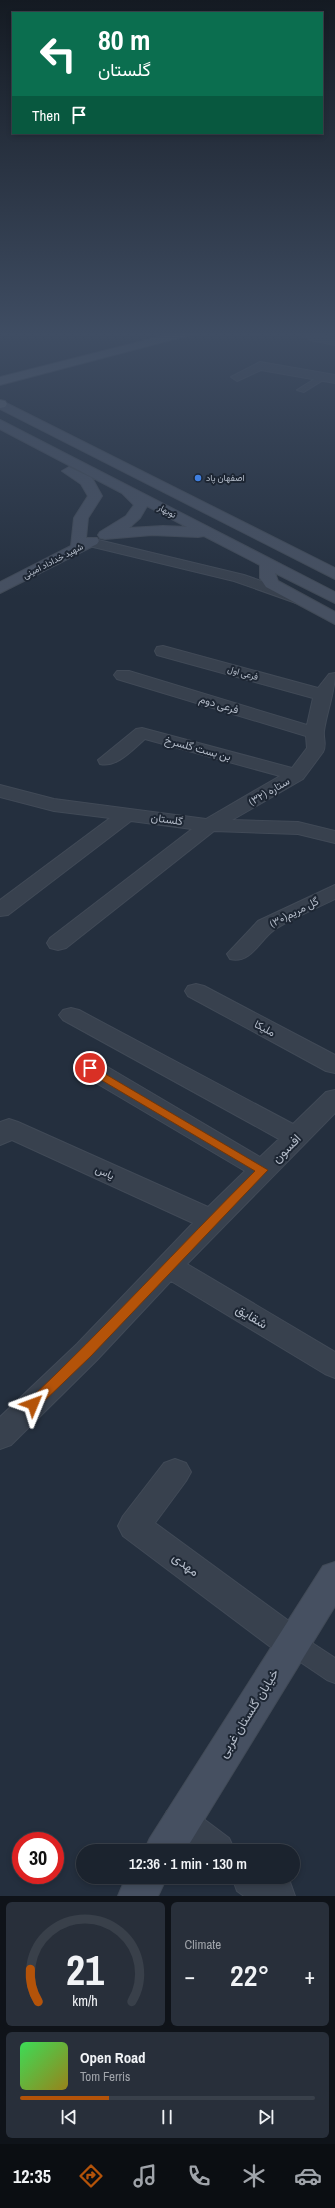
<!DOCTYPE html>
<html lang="en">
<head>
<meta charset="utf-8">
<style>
	:root { --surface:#1b232e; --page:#282f3a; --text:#f1f3f6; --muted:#a0a4aa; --line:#39404a; --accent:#b45309 }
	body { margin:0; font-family:"Archivo Narrow",Vazirmatn,sans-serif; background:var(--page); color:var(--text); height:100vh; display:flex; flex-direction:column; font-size:15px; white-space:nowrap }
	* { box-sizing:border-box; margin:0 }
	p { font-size:13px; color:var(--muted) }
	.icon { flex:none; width:22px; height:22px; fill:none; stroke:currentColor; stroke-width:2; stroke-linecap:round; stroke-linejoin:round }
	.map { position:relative; height:1896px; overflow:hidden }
	.drawer { display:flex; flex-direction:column; gap:6px; padding:6px; background:#0f1319; flex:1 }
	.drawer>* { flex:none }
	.banner { position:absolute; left:12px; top:12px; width:311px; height:122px; border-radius:0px; box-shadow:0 2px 6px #0003,0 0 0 1px var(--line); background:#0b6e4f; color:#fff; overflow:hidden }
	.speed { position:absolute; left:12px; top:1832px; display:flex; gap:8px; font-size:20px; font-weight:700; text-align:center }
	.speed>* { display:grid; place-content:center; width:52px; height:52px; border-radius:50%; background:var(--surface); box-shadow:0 2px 6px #0003,0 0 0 1px var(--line); line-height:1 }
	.speed .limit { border:6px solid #d22; background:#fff; color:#111 }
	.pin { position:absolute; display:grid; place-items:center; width:34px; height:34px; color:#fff; margin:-17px; border:2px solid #fff; border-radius:50%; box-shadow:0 1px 4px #0007 }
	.me { position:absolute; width:44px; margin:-22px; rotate:46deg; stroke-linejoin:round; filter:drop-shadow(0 0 3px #0008) }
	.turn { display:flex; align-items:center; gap:14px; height:84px; padding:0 20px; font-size:18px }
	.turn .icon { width:52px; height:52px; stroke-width:2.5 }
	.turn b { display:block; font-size:28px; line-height:34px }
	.then { display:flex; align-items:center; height:38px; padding:0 20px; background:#0003; gap:8px; font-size:15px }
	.big { font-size:30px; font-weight:600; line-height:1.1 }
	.drawer .card { flex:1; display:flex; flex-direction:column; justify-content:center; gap:6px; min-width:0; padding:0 14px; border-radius:6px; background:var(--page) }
	.drawer .dial { align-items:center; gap:0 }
	.dial svg { height:104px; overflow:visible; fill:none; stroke:var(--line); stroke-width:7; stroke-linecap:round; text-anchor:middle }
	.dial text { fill:var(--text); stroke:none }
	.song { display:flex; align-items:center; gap:12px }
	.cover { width:48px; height:48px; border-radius:6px; background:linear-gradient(135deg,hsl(130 70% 55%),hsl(50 70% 35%)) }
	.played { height:4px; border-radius:2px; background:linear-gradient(90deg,var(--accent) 30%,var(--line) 30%) }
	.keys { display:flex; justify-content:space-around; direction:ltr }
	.heat { display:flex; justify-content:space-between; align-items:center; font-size:22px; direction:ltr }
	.drawer .tiles { flex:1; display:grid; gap:6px; grid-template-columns:1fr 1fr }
	.card:last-child { grid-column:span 2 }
	.trip { position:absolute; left:76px; top:1844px; width:224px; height:40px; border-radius:20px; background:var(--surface); box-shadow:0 2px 6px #0003,0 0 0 1px var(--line); font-weight:600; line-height:40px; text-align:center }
	.menu { display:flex; height:64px; justify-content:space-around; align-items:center; background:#0b0e12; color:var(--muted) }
	.menu .icon { width:28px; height:28px }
	.menu .current { color:var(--accent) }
	.menu b { font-size:18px; color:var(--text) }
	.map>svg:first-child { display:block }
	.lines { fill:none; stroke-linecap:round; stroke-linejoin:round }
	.lane-casing { stroke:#414a57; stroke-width:2 }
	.street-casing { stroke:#414a57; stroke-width:2 }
	.secondary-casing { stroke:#414a57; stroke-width:2 }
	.primary-casing { stroke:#414a57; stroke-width:2 }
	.lane { fill:#38414e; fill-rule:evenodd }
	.street { fill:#38414e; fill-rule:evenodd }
	.secondary { fill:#465061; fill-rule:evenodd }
	.primary { fill:#56606e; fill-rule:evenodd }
	.route { fill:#b45309; stroke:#753606 }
	.shop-dot { fill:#3f7fe0; stroke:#1d2633; stroke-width:1.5 }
	.labels { text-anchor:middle; stroke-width:4; stroke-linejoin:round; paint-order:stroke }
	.far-poi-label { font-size:9px; fill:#b4bcc9; stroke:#1d2633; text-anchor:start }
	.far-street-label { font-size:9px; fill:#b4bcc9; stroke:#1d2633 }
	.street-label { font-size:11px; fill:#b4bcc9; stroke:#1d2633 }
	.near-street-label { font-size:13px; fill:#b4bcc9; stroke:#1d2633 }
</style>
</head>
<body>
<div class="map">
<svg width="335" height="1896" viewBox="0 0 335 1896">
	<rect width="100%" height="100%" fill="#242f3e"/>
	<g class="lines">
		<g class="lane-casing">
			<path id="lane" d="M321,375L328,377L304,392L297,390Z
				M292,1632L300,1635L335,1658V1683L327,1680L284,1651L280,1643L284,1635Z"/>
		</g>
		<g class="street-casing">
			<path id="street" d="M296,332H310L335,339V345L310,340Z
				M260,362L335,375V383L261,370L237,381L231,377Z
				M90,538L244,575L302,595L304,598L302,601L296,603L234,581L85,545L83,542L85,539Z
				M163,646L318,688L329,674L335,673C335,692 327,711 324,731C323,738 327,745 323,752L303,779L232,820L298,822L335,831V843L298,834L214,831L66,948L58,950L50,948L47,943L50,938L192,829L131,821L8,915L0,916V900L110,818L54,811L0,797V785L54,799L206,819L280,776L145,739C133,749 117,768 100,764L98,760L136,729L142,728L292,768L307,748L306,736L117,679L114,675L117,671H129L307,725L313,698L157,655L155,651L157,647Z
				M335,885V899C315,909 292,918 274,930C259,941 251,964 230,959L227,954L258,921Z
				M196,984L204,986L335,1055V1073L326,1071L188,996L185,991L188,986Z
				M71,1008L79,1010L293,1124L326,1092L335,1090V1113L187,1264L335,1352V1378L325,1374L171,1281L97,1360L11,1445L0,1449V1417L77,1344L193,1223L12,1140L0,1145V1122L9,1119L18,1122L208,1207L245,1171L81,1074L78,1068L81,1062L90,1060L99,1062L260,1157L279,1139L63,1020L59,1015L63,1010Z
				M175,1459L186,1463L191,1472L186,1481L155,1523L304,1632L309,1643L304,1654L292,1659L280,1654L123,1536L118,1526L123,1516L164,1463Z
				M180,1805L193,1811L229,1838L235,1851H185L167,1837L161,1824L167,1811Z
				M232,1877H283L290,1882L295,1896H244L237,1891Z"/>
		</g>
		<g class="secondary-casing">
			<path id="secondary" d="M0,400L335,568V579L0,409Z
				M0,420L335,592V603L275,573L278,581L335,612V624L266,587L260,578V565L204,536L198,537L152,535L105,539L100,538L98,535L100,532L126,516L134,505L122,493L0,429ZM147,506L187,527L163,526L129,528L140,518Z
				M69,467L92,478L102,496L88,518L86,538H97L99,541L97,544L0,593V582L71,546L74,518L88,496L81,484L62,471Z
				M335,1562V1606L185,1851H144L150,1838L323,1566Z
				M126,1877H167L158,1896H118Z"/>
		</g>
		<g class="primary-casing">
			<path id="primary" d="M178,332H196L194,334L0,385V377Z
				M0,400L5,401L7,404L5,407L0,408Z"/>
		</g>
		<use href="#lane" class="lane"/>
		<use href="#street" class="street"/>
		<use href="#secondary" class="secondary"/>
		<use href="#primary" class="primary"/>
	</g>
	<linearGradient id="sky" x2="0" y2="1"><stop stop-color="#141a22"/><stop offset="0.56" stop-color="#3f4d63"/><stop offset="1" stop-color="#3f4d63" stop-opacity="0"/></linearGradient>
	<rect width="335" height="597" fill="url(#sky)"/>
	<path class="route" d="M90,1065L268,1170L91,1356L37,1408H28L26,1404L28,1401C106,1327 179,1247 255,1171L86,1071V1066Z"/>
	<circle class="shop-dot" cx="198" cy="478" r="4"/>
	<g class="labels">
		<g class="far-poi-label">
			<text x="206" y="481">اصفهان پاد</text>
		</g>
		<g class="far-street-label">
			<text transform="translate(167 511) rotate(28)" y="3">نوبهار</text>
			<text transform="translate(53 561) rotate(-27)" y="3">شهید خداداد امینی</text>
			<text transform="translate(243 673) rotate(16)" y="3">فرعی اول</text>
		</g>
		<g class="street-label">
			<text transform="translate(219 704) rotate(17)" y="4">فرعی دوم</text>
			<text transform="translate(198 748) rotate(15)" y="4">بن بست گلسرخ</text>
			<text transform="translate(269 791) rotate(-30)" y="4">ستاره (۳۲)</text>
			<text transform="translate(167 819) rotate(8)" y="4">گلستان</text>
			<text transform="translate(294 912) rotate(-27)" y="4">گل مریم(۳۰)</text>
			<text transform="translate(265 1028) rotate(28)" y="4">ملیکا</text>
			<text transform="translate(105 1172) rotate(25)" y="4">یاس</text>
		</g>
		<g class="near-street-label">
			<text transform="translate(286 1148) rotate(-45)" y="5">افسون</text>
			<text transform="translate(252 1316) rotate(31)" y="5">شقایق</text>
			<text transform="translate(186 1564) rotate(37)" y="5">مهدی</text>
			<text transform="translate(248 1713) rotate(-58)" y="5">خیابان گلستان غربی</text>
		</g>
	</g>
</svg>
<div class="speed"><div class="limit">30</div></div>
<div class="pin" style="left:90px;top:1068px;background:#d93025"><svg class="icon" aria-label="arrive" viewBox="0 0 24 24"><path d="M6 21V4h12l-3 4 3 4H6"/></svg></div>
<svg class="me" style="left:33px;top:1404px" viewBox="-20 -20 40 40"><path d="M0-17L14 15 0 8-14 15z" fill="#b45309" stroke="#fff" stroke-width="4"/></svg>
<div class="trip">12:36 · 1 min · 130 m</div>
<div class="banner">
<div class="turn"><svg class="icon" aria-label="left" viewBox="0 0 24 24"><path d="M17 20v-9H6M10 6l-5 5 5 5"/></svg><div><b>80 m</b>گلستان</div></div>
<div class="then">Then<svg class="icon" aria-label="arrive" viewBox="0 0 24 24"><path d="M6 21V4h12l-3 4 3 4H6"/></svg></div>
</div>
</div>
<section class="drawer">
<div class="tiles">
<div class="card dial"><svg viewBox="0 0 100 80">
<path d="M14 69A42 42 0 1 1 86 69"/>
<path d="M14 69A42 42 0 0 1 8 44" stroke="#b45309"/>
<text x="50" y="56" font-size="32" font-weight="700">21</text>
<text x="50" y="72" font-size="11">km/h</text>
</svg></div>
<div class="card"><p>Climate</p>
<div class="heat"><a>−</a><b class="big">22°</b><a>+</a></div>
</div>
<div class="card">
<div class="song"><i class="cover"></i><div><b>Open Road</b><p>Tom Ferris</p></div></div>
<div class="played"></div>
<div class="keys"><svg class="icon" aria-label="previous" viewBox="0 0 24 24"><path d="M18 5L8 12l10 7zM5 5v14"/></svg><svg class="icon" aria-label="pause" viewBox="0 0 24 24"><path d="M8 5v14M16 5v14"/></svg><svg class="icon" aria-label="next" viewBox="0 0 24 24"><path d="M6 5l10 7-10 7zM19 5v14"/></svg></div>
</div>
</div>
</section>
<nav class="menu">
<b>12:35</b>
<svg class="icon current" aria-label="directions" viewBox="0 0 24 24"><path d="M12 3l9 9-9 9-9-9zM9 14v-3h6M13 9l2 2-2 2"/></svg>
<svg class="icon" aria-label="music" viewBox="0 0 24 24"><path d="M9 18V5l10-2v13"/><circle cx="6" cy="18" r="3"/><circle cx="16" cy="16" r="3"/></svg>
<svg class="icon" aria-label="phone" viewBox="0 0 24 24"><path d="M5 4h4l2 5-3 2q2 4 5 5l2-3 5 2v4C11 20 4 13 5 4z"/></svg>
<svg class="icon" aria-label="climate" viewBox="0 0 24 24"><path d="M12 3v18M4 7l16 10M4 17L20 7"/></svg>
<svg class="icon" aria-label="car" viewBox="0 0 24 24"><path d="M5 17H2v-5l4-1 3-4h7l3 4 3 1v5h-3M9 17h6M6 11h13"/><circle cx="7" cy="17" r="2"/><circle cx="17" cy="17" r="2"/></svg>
</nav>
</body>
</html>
